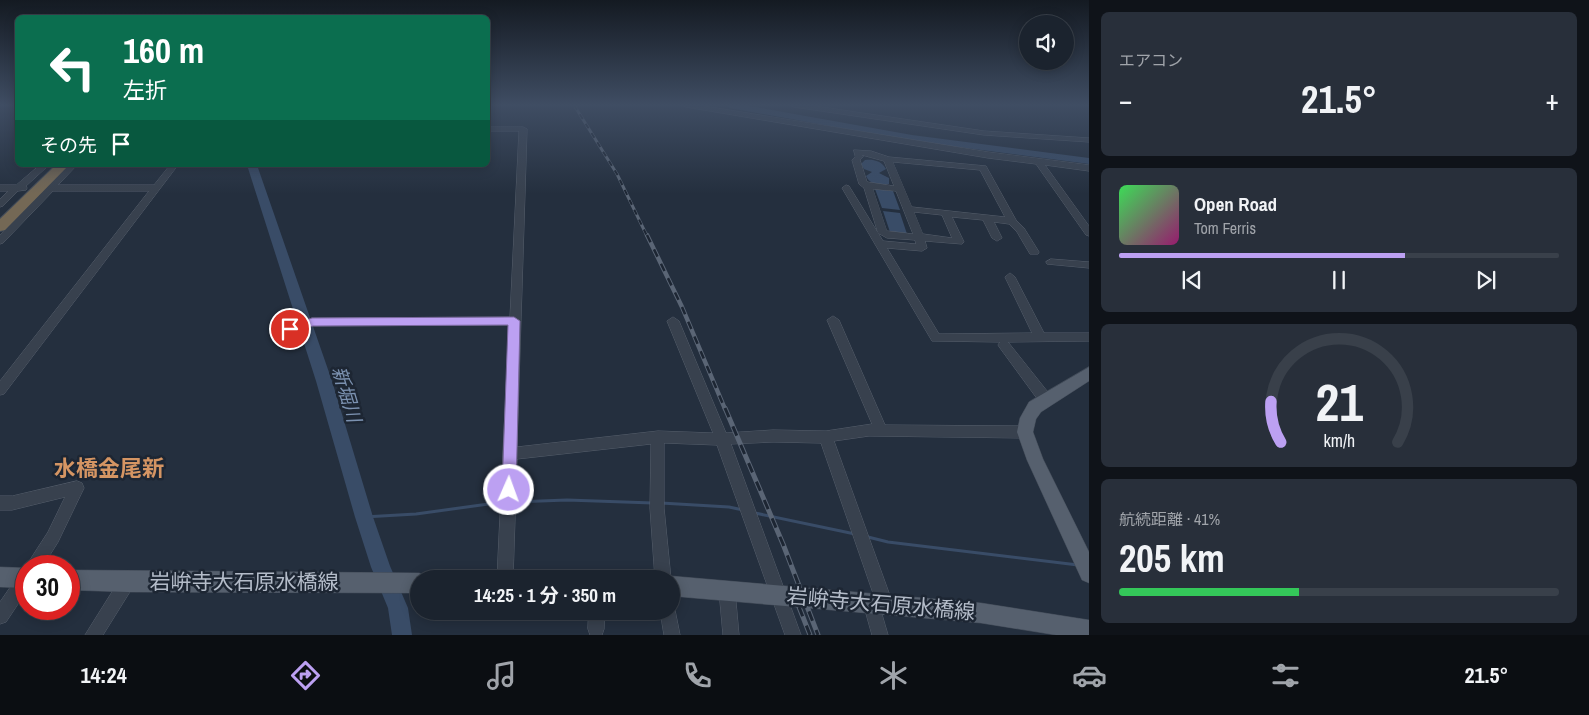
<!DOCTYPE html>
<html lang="ja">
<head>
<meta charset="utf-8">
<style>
	:root { --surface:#1b232e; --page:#282f3a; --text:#f1f3f6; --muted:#a0a4aa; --line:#39404a; --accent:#bca0f2 }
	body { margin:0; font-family:"Archivo Narrow","Noto Sans JP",sans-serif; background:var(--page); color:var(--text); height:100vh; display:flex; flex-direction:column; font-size:19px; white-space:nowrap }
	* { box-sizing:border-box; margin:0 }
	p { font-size:16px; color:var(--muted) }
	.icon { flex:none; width:28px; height:28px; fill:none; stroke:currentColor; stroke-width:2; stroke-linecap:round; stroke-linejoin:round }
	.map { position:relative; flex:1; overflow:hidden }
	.details { display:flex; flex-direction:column; gap:12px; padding:12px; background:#0f1319; width:500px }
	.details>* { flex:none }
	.top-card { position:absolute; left:15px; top:15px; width:475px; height:152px; border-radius:8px; box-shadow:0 2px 12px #0003,0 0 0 1px var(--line); background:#0b6e4f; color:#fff; overflow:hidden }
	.controls { position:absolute; left:1019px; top:15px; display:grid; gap:10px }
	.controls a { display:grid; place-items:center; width:55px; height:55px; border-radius:50%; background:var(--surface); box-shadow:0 2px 12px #0003,0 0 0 1px var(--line); font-size:25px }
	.speed { position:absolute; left:15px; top:555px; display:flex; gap:10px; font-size:25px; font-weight:700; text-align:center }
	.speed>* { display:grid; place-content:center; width:65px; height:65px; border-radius:50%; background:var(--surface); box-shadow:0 2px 12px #0003,0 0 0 1px var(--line); line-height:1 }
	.speed .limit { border:8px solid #d22; background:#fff; color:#111 }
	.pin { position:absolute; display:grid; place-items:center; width:42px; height:42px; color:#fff; margin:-21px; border:2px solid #fff; border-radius:50%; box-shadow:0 1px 5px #0007 }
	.me { position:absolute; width:55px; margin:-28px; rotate:2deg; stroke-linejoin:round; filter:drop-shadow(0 0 4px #0008) }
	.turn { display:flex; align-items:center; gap:18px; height:105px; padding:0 25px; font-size:22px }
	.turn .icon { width:65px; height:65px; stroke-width:2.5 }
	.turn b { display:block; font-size:35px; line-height:42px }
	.then { display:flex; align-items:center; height:48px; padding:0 25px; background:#0003; gap:10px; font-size:19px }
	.big { font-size:38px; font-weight:700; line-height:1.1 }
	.details .tile { flex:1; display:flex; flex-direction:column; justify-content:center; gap:8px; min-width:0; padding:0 18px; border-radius:8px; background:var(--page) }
	.details .dial { align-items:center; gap:0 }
	.dial svg { height:130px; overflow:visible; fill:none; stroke:var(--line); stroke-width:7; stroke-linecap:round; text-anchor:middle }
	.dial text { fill:var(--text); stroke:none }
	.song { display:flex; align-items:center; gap:15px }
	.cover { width:60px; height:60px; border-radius:8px; background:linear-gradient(135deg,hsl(130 70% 55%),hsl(320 70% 35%)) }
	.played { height:5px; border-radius:2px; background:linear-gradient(90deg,var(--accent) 65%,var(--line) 65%) }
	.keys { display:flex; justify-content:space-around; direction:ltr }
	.heat { display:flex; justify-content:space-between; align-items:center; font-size:28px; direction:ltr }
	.charge { height:8px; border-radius:4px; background:linear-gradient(90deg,#34c759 41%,var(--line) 0) }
	.trip { position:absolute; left:410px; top:570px; width:270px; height:50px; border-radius:25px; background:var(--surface); box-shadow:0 2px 12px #0003,0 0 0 1px var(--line); font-weight:700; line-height:50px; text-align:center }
	.tab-bar { display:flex; height:80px; justify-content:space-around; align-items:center; background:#0b0e12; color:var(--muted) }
	.tab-bar .icon { width:35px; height:35px }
	.tab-bar .on { color:var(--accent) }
	.tab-bar b { font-size:22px; color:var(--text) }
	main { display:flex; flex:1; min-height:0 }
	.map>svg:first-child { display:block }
	.water { fill:#394c67 }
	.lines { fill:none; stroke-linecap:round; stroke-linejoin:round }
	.stream { stroke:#394c67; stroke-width:3 }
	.river { fill:#394c67; fill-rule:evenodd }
	.minor-casing { stroke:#565f6c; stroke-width:1 }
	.major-casing { stroke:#414a57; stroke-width:1 }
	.highway-casing { stroke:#434c59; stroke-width:2 }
	.minor { fill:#38414e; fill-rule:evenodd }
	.major { fill:#56606e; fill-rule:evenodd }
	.highway { fill:#746855; fill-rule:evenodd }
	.rail-far2-casing { stroke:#5a6575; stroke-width:3 }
	.rail-far1-casing { stroke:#5a6575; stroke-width:4.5 }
	.rail-casing { stroke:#5a6575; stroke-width:5 }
	.rail-far2 { stroke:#1d2633; stroke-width:2; stroke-dasharray:5.5; stroke-linecap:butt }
	.rail-far1 { stroke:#1d2633; stroke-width:2.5; stroke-dasharray:8; stroke-linecap:butt }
	.rail { stroke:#1d2633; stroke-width:3; stroke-dasharray:10; stroke-linecap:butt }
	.route { fill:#bca0f2; stroke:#7a689d }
	.labels { text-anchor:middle; stroke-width:5; stroke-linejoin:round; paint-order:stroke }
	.water-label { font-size:19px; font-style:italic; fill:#7c92b1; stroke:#1d2633 }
	.near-street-label { font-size:21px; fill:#b4bcc9; stroke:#1d2633 }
	.near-neighbourhood-label { font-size:22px; font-weight:bold; fill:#d59563; stroke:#1d2633 }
</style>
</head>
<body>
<main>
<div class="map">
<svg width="1089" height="635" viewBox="0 0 1089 635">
	<rect width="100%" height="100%" fill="#242f3e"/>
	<path class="water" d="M865,160C873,159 882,161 886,169L879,173L889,178V184C881,186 870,185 866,176L872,172L864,169L861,164Z
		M875,189L893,191L900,210L882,208Z
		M883,211L900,213L907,234L890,232Z"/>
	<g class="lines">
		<path class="stream" d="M514,502L567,500L653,503
			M661,503L729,507L743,510
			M755,513L855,534
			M364,517L416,514L503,502
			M868,537L888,542L1078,565"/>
		<path class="river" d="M726,105H744L912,135L1089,158V164L912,141L730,108Z
			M247,165H257L332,381L373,517L390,566L408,608L412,635H392L388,608L371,567L355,517L316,381Z"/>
		<g class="minor-casing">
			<path id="minor" d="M682,105H698L988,152L1089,165V171L1045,165L1089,226V236L1086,235L1036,164L988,158L686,107Z
				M790,105H808L984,131L1089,138V142L984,135L794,107Z
				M488,127H523L527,129L517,447L658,431L713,433L667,321L673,317L679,321L726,433L773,430L826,431L872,424L827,320L833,316L839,320L885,425L1025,426L1030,428L1032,432L1030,436L1025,438L869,436L834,441L893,604L891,610L885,612L881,611L888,635H872L863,603L865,597L871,595L874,596L821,443L773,442L731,444L801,635H785L717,445L664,443V508L671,579H655L650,508L651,444L517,459L513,579H497L509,325L312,326L290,333L286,332L284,329L286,326L312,318L510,317L519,131H488Z
				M854,150L871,151L889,157L986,166L1016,220L1024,228L1039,252L1038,254H1030L1017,232L1009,224L994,222L1002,238L997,241L992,238L983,220L952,217L964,242L962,244L925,241L927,248L922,251L887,248L939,334L1032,333L1005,277L1010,273L1015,277L1044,333H1089V341L1008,342L1051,396L1052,400L1051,404L1046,405L1041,404L1000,348L998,345L1000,342L932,341L842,188L846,185L849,186L883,241L916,244L915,240L887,238L878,233L864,188L859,184L852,160L855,157ZM862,155L884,161L894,186L867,182L860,160L863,157ZM893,162L980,170L1005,217L912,207ZM873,189L896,191L913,234L887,231ZM914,212L942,215L952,238L923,234Z
				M40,165H49L26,186L27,188L26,190L18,191L3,206L0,207V199L8,191H0V185H16Z
				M68,165H77L58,185H154L170,165H178L4,394L0,395V381L149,191H53L3,243L0,244V235L44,190V186L48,185Z
				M1051,259L1089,262V268L1047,264L1046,262Z
				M77,481L82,483L84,488L58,542L43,566H26L48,532L65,497L12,510H0V496H12Z
				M26,571V592L6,622L0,624V602L20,573Z
				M128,574L134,576L136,582L103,635H85L122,576Z
				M727,583L733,585L735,591L739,635H723L719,591L721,585Z
				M671,604L674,605L680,635H664L660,611H671Z
				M589,611H605L604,629L602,635H590L588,629Z"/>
		</g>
		<g class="major-casing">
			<path id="major" d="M1089,367V381L1041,412L1036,419L1033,432L1043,459L1089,552V583L1082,580L1027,460L1017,432L1020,418L1029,402Z
				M0,567L26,568V588L0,587Z
				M69,570L419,573L426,576L427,579H419V593L128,592L69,590Z
				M671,576L981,603L1089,620V635H1056L981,623L671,596V579H665Z"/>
		</g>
		<g class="highway-casing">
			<path id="highway" d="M56,165H69L5,230L0,231V219Z"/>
		</g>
		<use href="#minor" class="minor"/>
		<use href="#major" class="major"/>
		<use href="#highway" class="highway"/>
		<g class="rail-far2-casing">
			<path id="rail-far2" d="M574,105L617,174L647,236"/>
		</g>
		<g class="rail-far1-casing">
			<path id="rail-far1" d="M647,235L682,307L725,409"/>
		</g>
		<g class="rail-casing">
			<path id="rail" d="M725,408L783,544L818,635
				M799,607L810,635"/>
		</g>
		<use href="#rail-far2" class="rail-far2"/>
		<use href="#rail-far1" class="rail-far1"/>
		<use href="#rail" class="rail"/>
	</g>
	<linearGradient id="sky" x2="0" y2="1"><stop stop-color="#141a22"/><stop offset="0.54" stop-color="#3f4d63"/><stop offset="1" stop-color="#3f4d63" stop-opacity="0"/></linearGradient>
	<rect width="1089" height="194" fill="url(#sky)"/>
	<path class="route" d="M514,317L520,321L516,490L514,495L509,497L504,495L502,490L508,325L313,326L290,333L284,329L286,326L312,318Z"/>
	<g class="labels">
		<g class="water-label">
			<text transform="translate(347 394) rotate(73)" y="7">新堀川</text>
		</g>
		<g class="near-street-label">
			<text x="244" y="589">岩峅寺大石原水橋線</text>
			<text transform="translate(881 604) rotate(5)" y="7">岩峅寺大石原水橋線</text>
		</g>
		<g class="near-neighbourhood-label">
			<text x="109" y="476">水橋金尾新</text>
		</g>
	</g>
</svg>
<div class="controls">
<a><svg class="icon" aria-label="sound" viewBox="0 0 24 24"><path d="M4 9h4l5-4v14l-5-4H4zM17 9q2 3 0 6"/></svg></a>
</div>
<div class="speed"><div class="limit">30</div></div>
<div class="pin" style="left:290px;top:329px;background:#d93025"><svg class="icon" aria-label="arrive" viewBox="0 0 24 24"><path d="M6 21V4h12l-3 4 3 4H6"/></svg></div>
<svg class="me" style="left:509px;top:490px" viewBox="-20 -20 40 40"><circle r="17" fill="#bca0f2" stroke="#fff" stroke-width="3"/><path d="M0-11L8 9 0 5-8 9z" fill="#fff"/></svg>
<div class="trip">14:25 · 1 分 · 350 m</div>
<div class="top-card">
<div class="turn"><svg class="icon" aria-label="left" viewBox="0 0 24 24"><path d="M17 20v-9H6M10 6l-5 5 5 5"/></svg><div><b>160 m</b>左折</div></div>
<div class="then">その先<svg class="icon" aria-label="arrive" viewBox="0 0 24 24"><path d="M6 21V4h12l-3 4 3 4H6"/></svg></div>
</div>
</div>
<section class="details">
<div class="tile"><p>エアコン</p>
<div class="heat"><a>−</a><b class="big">21.5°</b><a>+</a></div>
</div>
<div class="tile">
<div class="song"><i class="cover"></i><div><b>Open Road</b><p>Tom Ferris</p></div></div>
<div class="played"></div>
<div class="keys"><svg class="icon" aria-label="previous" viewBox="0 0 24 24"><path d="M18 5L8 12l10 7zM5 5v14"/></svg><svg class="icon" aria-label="pause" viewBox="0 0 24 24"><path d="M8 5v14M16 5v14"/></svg><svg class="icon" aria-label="next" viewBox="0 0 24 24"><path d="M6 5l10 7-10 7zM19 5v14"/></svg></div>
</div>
<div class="tile dial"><svg viewBox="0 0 100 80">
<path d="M14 69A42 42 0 1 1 86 69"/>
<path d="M14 69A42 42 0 0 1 8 44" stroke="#bca0f2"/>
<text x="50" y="56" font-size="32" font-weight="700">21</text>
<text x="50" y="72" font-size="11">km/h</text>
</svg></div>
<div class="tile"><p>航続距離 · 41%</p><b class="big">205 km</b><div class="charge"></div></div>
</section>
</main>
<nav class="tab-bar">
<b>14:24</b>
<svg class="icon on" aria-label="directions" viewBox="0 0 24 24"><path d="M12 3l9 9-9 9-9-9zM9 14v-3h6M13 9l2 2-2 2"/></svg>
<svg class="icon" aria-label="music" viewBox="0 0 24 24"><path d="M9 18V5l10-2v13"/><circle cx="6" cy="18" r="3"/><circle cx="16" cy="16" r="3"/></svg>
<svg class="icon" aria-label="phone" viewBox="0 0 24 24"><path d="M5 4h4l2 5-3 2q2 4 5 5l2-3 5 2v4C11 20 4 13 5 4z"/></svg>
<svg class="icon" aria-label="climate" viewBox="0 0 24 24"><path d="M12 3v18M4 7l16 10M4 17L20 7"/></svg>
<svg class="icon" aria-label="car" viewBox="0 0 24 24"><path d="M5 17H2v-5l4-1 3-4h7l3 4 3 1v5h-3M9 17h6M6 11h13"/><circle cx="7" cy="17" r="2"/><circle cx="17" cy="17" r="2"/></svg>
<svg class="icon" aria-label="filters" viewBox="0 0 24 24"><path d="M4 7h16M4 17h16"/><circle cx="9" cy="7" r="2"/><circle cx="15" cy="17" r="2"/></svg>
<b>21.5°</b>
</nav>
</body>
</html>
